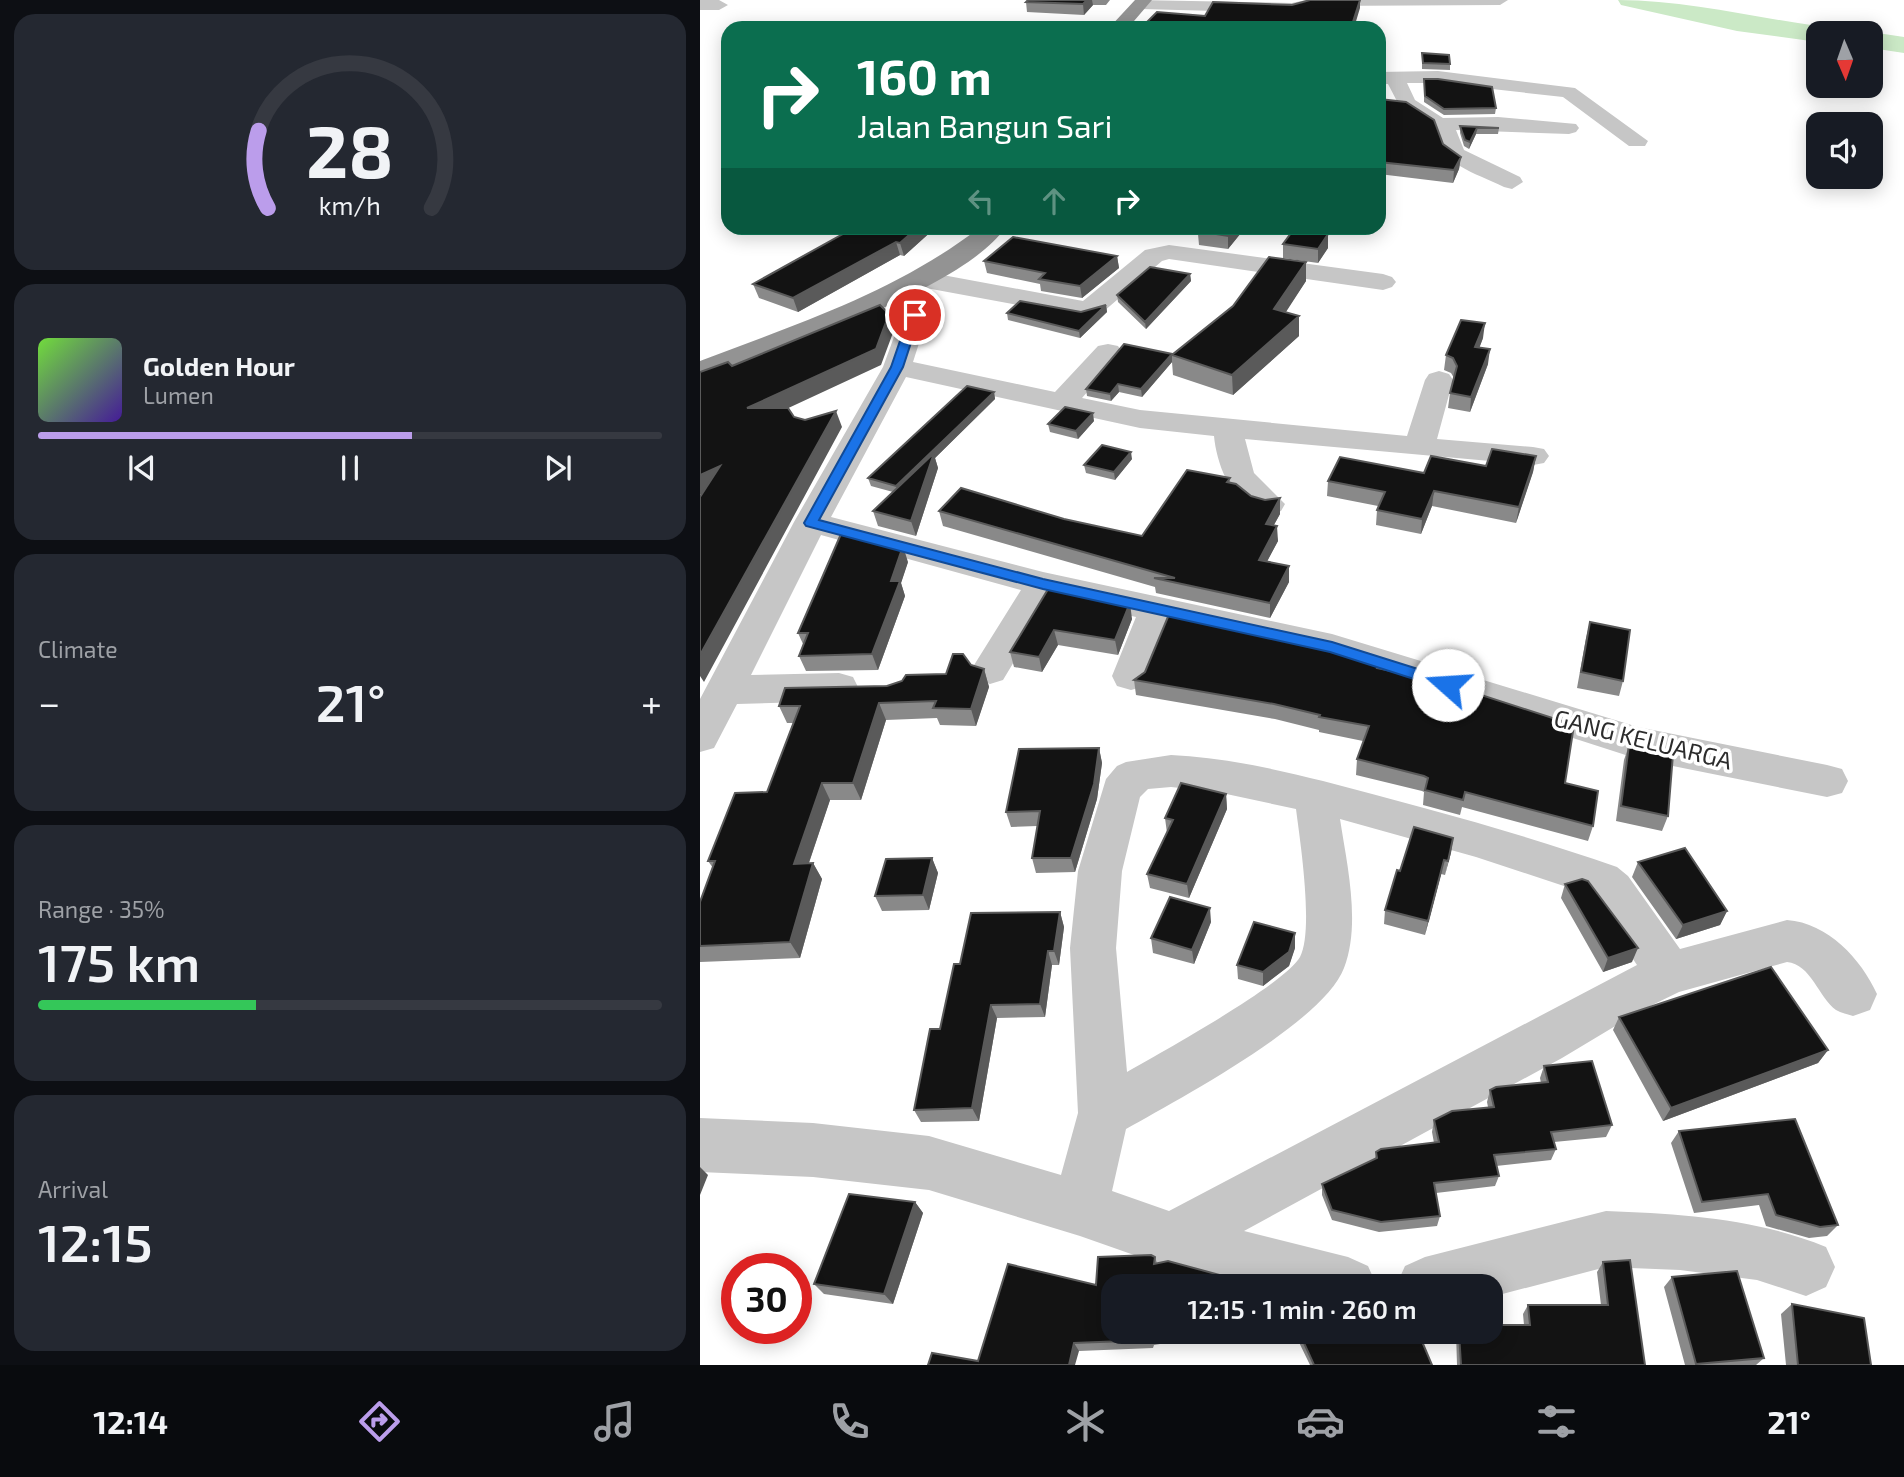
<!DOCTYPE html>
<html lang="en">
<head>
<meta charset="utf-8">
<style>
	:root { --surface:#171b24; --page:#242831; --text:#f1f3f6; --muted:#9ea1a6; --line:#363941; --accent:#bb9deb }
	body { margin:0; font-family:"Exo 2",sans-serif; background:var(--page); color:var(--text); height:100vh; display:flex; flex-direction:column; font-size:26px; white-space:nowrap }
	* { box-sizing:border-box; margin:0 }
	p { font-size:23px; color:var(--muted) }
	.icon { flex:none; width:38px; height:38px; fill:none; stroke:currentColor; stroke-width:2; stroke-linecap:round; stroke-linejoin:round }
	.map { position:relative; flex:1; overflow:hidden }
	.panel { display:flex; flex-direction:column; gap:14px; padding:14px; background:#0d0f14; width:700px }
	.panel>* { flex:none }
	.hud { position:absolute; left:21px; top:21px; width:665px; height:214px; border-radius:21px; box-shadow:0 4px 18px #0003; background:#0b6e4f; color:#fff; overflow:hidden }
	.needle { width:46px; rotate:178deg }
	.fabs { position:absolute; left:1106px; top:21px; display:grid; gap:14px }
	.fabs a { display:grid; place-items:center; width:77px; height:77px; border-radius:14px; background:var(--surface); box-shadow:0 4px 18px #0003; font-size:35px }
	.speed { position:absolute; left:21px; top:1253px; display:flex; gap:14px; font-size:35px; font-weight:700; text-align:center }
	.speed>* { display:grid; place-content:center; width:91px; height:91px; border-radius:50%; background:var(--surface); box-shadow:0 4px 18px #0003; line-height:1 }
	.speed .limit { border:10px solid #d22; background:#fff; color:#111 }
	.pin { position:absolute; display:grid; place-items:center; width:60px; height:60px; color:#fff; margin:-30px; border:4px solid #fff; border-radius:50%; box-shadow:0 2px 7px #0007 }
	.me { position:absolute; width:77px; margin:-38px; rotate:289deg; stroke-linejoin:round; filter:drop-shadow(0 0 5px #0008) }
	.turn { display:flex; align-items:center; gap:24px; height:147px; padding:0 21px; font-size:32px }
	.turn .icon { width:91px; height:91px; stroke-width:2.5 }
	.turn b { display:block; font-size:49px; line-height:60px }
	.lanes { display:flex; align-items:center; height:66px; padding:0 21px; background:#0003; justify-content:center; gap:35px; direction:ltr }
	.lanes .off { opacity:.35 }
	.big { font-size:52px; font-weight:600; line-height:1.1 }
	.panel .widget { flex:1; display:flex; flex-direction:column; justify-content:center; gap:10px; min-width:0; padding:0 24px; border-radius:21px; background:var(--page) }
	.panel .dial { align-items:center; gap:0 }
	.dial svg { height:182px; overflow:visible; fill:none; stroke:var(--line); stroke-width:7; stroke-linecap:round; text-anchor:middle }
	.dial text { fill:var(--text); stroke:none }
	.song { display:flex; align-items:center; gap:21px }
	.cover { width:84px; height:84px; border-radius:10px; background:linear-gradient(135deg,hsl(100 70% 55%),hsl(260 70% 35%)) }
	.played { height:7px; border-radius:4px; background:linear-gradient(90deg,var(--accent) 60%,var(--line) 60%) }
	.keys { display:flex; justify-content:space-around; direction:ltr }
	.heat { display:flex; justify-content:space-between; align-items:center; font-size:38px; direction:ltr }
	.charge { height:10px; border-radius:5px; background:linear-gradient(90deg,#34c759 35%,var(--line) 0) }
	.trip { position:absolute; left:401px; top:1274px; width:402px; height:70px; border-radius:21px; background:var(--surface); box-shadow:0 4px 18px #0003; font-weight:600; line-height:70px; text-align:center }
	.dock { display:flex; height:112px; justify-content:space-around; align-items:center; background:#090b0e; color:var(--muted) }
	.dock .icon { width:49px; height:49px }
	.dock .selected { color:var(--accent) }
	.dock b { font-size:32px; color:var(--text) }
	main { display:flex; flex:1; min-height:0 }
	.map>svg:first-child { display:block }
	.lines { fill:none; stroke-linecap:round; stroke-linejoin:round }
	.river { fill:#cbe9c6; fill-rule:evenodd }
	.minor { fill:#c6c6c6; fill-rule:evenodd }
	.highway { fill:#939393; fill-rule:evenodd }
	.wall { fill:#898989 }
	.shaded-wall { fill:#5a5a5a }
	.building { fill:#131313; stroke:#5a5a5a; stroke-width:2 }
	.route { fill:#1a73e8; stroke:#114b97; stroke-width:2 }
	.labels { text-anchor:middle; stroke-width:7; stroke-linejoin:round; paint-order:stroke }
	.street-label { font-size:24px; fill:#2c2c2c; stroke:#fff }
</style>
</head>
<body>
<main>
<section class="panel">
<div class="widget dial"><svg viewBox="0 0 100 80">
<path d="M14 69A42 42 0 1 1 86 69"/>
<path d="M14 69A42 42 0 0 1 10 35" stroke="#bb9deb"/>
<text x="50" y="56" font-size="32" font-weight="700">28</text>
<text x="50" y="72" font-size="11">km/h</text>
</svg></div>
<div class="widget">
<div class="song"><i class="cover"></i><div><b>Golden Hour</b><p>Lumen</p></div></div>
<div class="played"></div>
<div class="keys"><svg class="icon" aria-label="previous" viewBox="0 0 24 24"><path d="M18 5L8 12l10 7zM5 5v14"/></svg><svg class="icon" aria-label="pause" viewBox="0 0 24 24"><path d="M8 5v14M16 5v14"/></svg><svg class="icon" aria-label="next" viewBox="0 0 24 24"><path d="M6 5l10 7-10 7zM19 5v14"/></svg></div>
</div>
<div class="widget"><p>Climate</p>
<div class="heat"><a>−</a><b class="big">21°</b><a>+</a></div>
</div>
<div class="widget"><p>Range · 35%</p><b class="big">175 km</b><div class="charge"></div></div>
<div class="widget"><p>Arrival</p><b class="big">12:15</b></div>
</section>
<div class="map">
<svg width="1204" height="1365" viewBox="0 0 1204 1365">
	<rect width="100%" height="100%" fill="#fff"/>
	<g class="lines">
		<path class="river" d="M918,0C985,0 1051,17 1118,26L1127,28L1131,33H1118V42L1037,31L921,5Z
			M1171,32L1204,37V53L1171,48V33H1166Z"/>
		<path class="minor" d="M0,0H19L28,5L19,10H0Z
			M437,0L592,3L606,0H808L800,5L619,6L592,13L441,9L433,4Z
			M738,71L875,88L948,141L945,146H929L863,97L738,83H707L715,100L743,118L798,117L876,124L879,128L876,132L869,134L756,130L764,150L820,177L823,182L812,189L804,187C774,172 742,166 735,131L700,107L688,84H679V72Z
			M469,245L683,274L692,277L696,282L692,287L683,290L469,259L462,261L403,312L383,317L226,288L228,315L213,362L355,392L398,346L408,344L418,346L422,352L382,398L440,410L707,436L725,380L729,374L739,371L749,374L753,380L737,439L833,447L844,449L849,456L844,463L833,465L545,439L554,473L585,504L581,511C538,522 517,469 514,436L440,428L206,377L131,517L343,572L632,634L938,727L1127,765L1142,769L1148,781L1142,793L1127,797L938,759L627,659L470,624L445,686L431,690L417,686L412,676L436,617L352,598L303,680L290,684L277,680L271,670L321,590L121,535L51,675L139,673L153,677L158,687L153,697L139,701L37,704L14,748L0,752V699L94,522L183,367L202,315L200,282L204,277L221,271L383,301L445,250Z
			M471,755C521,757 575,769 623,781C722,807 820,833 917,867L928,876L980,949L1087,920C1128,923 1161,959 1177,994L1170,1010L1153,1016C1148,1014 1141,1013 1136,1010C1119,998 1111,964 1087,962L979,992L942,1010L862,1058L544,1231L648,1257L668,1266L677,1286H540L471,1268L380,1236L229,1190L113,1177L0,1172V1118L113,1123L229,1136L361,1175L378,1113L370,948L378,871L406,779L417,766L426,762ZM471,787L517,792L596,809C600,840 614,931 600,957C584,985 460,1053 427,1072L416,948L422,871L440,797L448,789ZM640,819L776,857L885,893L896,904L937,965L469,1211L412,1191L426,1129C479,1099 624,1022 644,968C661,924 647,865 640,819Z
			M906,1211C982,1214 1055,1218 1126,1247L1135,1267L1126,1287L1106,1296L1057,1280L980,1270L906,1267L791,1297V1286H696L705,1266L725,1257Z"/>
		<path class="highway" d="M435,0H452L428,28H409Z
			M279,228H305C269,280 130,331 70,354C47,362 24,374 0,380V361C97,324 196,292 279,228Z"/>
	</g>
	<path class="wall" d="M328,0H410L406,5H393L384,15L327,12L326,2Z
		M722,53L750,64V70L722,69Z
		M724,79L796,108L795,114L744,115L724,102Z
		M679,99L761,157L759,169L753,183L679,174Z
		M760,126L799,128L798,134H776L769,149L764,146L760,133Z
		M139,228H235L204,256L200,255L98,312L59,298L53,284L141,235Z
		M456,228H545L528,249L499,245L498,234Z
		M583,244L628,248L618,263L583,258Z
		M417,256L419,268L382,298L341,291L340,284L287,273L284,261Z
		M606,262V281L585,312L599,336L533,395L473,375L472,362L442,397L419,392L411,401L387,396L386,389L472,355Z
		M490,274L491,281L446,329L418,302L417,295Z
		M406,305L407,312L380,338L308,320L307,313L381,312Z
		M783,338L779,348L788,364L770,412L748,408L750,393L754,378L751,373L744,370L746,355Z
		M294,392L295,399L235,458L238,468L216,536L178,526L173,511L193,492L171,486L168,478Z
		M394,421L378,439L350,432L348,424Z
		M836,456L833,472L816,523L732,506L721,534L676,525L677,510L678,506L627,496L628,481L724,473L786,466Z
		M432,459L415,480L386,473L384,465Z
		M530,478V483L551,496L565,500L580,498V514L574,525L578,541L567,561L589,582L570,618L456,593L455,587L243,526L239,511L364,519L442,536Z
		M208,562L201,583L205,596L178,670L106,671L99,656L103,644L98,633Z
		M350,586L432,619L418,655L358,645L342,672L314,667L310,652Z
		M890,622L923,681L919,696L877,688L886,638Z
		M271,665L284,669L289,687L276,726L240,725L237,718L186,720L161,800H130L109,863H113L122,879L100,958L0,962V903L13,868L8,861L67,792L93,723H87L79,706L246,674Z
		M678,669L865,783L893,826L888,841L762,807L760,815L723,805L724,792L722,791L656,775L657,759L663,741L619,732V730L575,719L436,695L434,680Z
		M929,745L968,816L962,831L916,821L924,760Z
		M399,748L402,763L397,799L375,872L336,873L332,858L337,826L311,827L306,812Z
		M526,794L527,809L489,898L450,888L447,874L467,833L465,818Z
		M753,838L745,875L741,874L725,935L684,924L685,910L700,871Z
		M232,858L238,873L229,910L182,911L175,896Z
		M938,862L1027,911L1020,925L976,939L932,877Z
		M865,884L932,962L903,972L861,898Z
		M360,912L364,927L359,965H352L345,1017L297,1018L279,1121L221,1122L214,1110L260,964Z
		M511,922L494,964L453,953L451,938Z
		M595,933V948L589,966L563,986L538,979L537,965Z
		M919,1017L1128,1050L1118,1063L963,1121L913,1030Z
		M844,1066L912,1125L906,1137L854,1142L856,1149L851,1160L796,1166L799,1176L795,1186L736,1193L740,1216L737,1226L679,1232L632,1220L622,1195V1184L675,1159L676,1152L734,1143L732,1132L734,1120L788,1107L787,1102L790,1090L841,1083L840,1078Z
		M979,1131L1138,1225L1127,1236L1109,1238L1066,1226L1059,1205L994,1213L971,1143Z
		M215,1202L223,1213L193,1304L124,1294L114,1284Z
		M455,1257L457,1263L413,1332H532L454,1345L453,1348L379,1351L278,1361L396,1285Z
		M903,1262L945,1365H757L756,1332H791L824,1325L823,1314L828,1305H901L897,1272Z
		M972,1277L1064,1358L1056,1365H985L964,1287Z
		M1092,1304L1171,1365H1086L1081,1314Z
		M594,1332H629L632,1337L732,1365H610Z"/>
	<path class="shaded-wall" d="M387,0H392L393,5L384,15L383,4Z
		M660,0V8L654,28H651Z
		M777,128L776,134L769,149L770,142Z
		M761,157L759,169L753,183L754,170Z
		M217,228H235L204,256L200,243Z
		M534,228H545L528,249V236Z
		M628,234V248L618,263V249Z
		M196,242L200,255L98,312L93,298Z
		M417,256L419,268L382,298L380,286Z
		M606,262V281L575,329L574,309Z
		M490,274L491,281L446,329L445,322Z
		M406,305L407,312L380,338L379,331Z
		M189,314L194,330L181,365L54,424L47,408Z
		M599,316V336L533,395L532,375Z
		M785,323L783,338L774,362L775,347Z
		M790,349L788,364L770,412L771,397Z
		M472,355V362L442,397L441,389Z
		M418,384L419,392L411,401L410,394Z
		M294,392L295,399L235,458L238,468L216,536L211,521L196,486Z
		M136,411L142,427L4,682L0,676V655Z
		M393,413L394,421L378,439L376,431Z
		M431,452L432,459L415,480L414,472Z
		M836,456L833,472L816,523L819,507Z
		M20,466L27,483L0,495V475Z
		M734,491L732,506L721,534L722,519Z
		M580,498V514L566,539V524Z
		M577,526L578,541L560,575L559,560Z
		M203,546L208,562L201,583L205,596L178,670L172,654L191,581Z
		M589,566V582L570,618V603Z
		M430,603L432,619L418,655L415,640Z
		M354,630L358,645L342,672L339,657Z
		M284,669L289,687L276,726L271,709Z
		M179,703L186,720L161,800L153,783Z
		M399,748L402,763L397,799L375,872L371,858Z
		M122,783L130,800L103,880L94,864Z
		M526,794L527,809L489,898L487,884Z
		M753,838L751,853L745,875L748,861Z
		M232,858L238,873L229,910L223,895Z
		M744,860L741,874L725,935L728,921Z
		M113,863L122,879L100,958L90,942Z
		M510,908L511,922L494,964L492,950Z
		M1027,911L1020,925L976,939L983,925Z
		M360,912L364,927L359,965L354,951Z
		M595,933V948L589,966L563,986V972Z
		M938,948L932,962L903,972L908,958Z
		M348,951L352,965L345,1017L340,1004Z
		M291,1005L297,1018L279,1121L272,1108Z
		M1128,1050L1118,1063L963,1121L971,1108Z
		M0,1167L8,1175L0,1195Z
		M215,1202L223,1213L193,1304L184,1294Z
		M374,1343L379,1351L375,1365H369Z"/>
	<path class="building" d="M328,0H387L383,4L326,2Z
		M610,0H660L651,28H441L457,12L505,16L513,2L592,5Z
		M722,53L749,55L750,64L723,63Z
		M724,79H738L792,87L796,108L744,109L725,96Z
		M679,99L706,102L734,120L743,144L761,157L754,170L679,162Z
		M760,126L799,128H777L770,142L765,140Z
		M139,228H217L200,243L196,242L93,298L53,284L150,230Z
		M501,228H534L528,236L498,231Z
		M594,229L628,234L618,249L583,244Z
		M313,237L417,256L380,286L339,279L345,273L284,261Z
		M569,257L606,262L574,309L599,316L532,375L472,355L533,306Z
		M450,267L490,274L445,322L417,295Z
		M320,301L381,312L406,305L379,331L307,313Z
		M180,305L189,314L176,349L47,408H88L94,417L105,420L136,411L0,655V497L20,466L0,475V372L28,362L32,366Z
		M761,320L785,323L775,347L790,349L771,397L750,393L757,366L753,358L746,355Z
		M424,344L472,354L441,389L418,384L410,394L386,389Z
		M267,386L294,392L196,486L168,478Z
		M365,407L393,413L376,431L348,424Z
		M402,445L431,452L414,472L384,465Z
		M792,449L836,456L819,507L734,491L722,519L677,510L685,492L628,481L640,457L724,473L731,456L786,466Z
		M234,453L211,521L173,511Z
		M487,470L530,478L527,482L536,484L551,496L565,500L580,498L566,524L577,526L559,560L589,566L570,603L454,578H475L239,511L261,488L364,519L442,536Z
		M151,532L203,546L191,581H200L172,654L99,656L108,633H98L141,534Z
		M350,586L430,603L415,640L354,630L339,657L310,652Z
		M470,612L627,646L679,663L677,668L738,681L874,725L865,783L898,791L893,826L765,792L763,800L725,790L728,778L724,776L657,759L669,726L619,717L620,715L574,704L434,680L445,672Z
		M890,622L930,630L923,681L881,672Z
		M253,654H263L271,665L284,669L271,709L233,708L236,701L179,703L153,783H122L94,864L113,863L90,942L0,946V902L15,861H8L35,793L67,792L100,706H79L85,688L187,686L202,681L206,675L246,674Z
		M929,745L973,754L968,816L921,806Z
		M399,748L394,784L371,858H332L340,811L306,812L319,749Z
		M481,783L526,794L487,884L447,874L473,820L465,818Z
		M714,827L753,838L748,861L744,860L728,921L685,910L697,870L700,871Z
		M985,848L1027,911L983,925L938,862Z
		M232,858L223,895L175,896L186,859Z
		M882,879L888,881L938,948L908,958L865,884Z
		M470,897L510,908L492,950L451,938Z
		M360,912L354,951H348L340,1004L291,1005L272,1108L214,1110L230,1029H240L254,964H260L271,913Z
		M554,922L595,933L589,952L563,972L537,965Z
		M1071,967L1128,1050L971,1108L919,1017Z
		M892,1061L912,1125L851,1132L856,1149L794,1155L799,1176L734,1183L740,1216L681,1222L632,1210L622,1184L677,1158L676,1152L681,1149L739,1142L734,1120L752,1111L794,1107L790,1090L796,1087L848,1082L844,1066Z
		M1095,1119L1138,1225L1120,1227L1076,1215L1068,1194L1002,1202L979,1131Z
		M149,1194L215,1202L184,1294L114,1284Z
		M451,1255L455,1257L454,1264L468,1261L527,1277L528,1286H413V1332H481L451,1337L450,1340L374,1343L369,1365H228L232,1353L278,1361L308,1264L396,1285L398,1257Z
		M930,1260L945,1365H761L759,1332H791V1325H830L828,1305H908L903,1262Z
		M1037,1271L1064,1358L996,1364L972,1277Z
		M1092,1304L1164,1318L1171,1365H1098Z
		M599,1332H629L632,1337L644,1332H718L732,1365H614Z"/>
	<path class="route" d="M215,311L220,315L203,367L119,520L343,579L632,642L753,680V689L748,690L630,652L343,589L106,526L104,523L191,367L209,315Z"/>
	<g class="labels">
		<g class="street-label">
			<text transform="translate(943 740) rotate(14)" y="8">GANG KELUARGA</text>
		</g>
	</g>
</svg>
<div class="fabs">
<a><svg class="needle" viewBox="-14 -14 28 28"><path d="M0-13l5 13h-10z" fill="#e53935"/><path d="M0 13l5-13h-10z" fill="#9ea1a6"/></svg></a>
<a><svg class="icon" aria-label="sound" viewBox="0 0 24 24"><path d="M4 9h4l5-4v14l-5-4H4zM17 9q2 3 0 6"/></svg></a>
</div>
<div class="speed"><div class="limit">30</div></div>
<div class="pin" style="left:215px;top:315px;background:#d93025"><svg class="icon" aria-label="arrive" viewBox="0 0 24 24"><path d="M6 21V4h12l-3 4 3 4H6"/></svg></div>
<svg class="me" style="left:748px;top:685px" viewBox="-20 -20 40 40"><circle r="19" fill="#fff"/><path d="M0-13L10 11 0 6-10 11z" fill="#1a73e8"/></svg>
<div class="trip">12:15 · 1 min · 260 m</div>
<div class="hud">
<div class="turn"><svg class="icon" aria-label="right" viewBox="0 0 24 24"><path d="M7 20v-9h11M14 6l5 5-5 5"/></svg><div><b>160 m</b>Jalan Bangun Sari</div></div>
<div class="lanes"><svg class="icon off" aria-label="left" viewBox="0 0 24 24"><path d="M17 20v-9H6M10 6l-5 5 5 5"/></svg><svg class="icon off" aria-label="ahead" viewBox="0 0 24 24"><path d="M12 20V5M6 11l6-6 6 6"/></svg><svg class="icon" aria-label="right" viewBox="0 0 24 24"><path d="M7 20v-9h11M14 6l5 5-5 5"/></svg></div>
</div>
</div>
</main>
<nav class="dock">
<b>12:14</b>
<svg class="icon selected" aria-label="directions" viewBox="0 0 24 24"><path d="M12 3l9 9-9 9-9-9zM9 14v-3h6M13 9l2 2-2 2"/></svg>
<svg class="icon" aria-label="music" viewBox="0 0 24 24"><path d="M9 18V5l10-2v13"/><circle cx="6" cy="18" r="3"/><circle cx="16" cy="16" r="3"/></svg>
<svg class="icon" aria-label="phone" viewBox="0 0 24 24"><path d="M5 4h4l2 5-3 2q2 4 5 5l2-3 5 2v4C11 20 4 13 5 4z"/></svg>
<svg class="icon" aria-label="climate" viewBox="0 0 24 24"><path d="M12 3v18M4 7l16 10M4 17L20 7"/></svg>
<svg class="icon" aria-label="car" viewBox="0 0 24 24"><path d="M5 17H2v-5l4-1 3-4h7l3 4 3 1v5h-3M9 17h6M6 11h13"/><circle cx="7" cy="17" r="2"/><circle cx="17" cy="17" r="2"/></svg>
<svg class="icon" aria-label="filters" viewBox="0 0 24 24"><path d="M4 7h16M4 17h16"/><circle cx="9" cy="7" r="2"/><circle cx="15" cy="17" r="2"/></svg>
<b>21°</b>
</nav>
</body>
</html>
